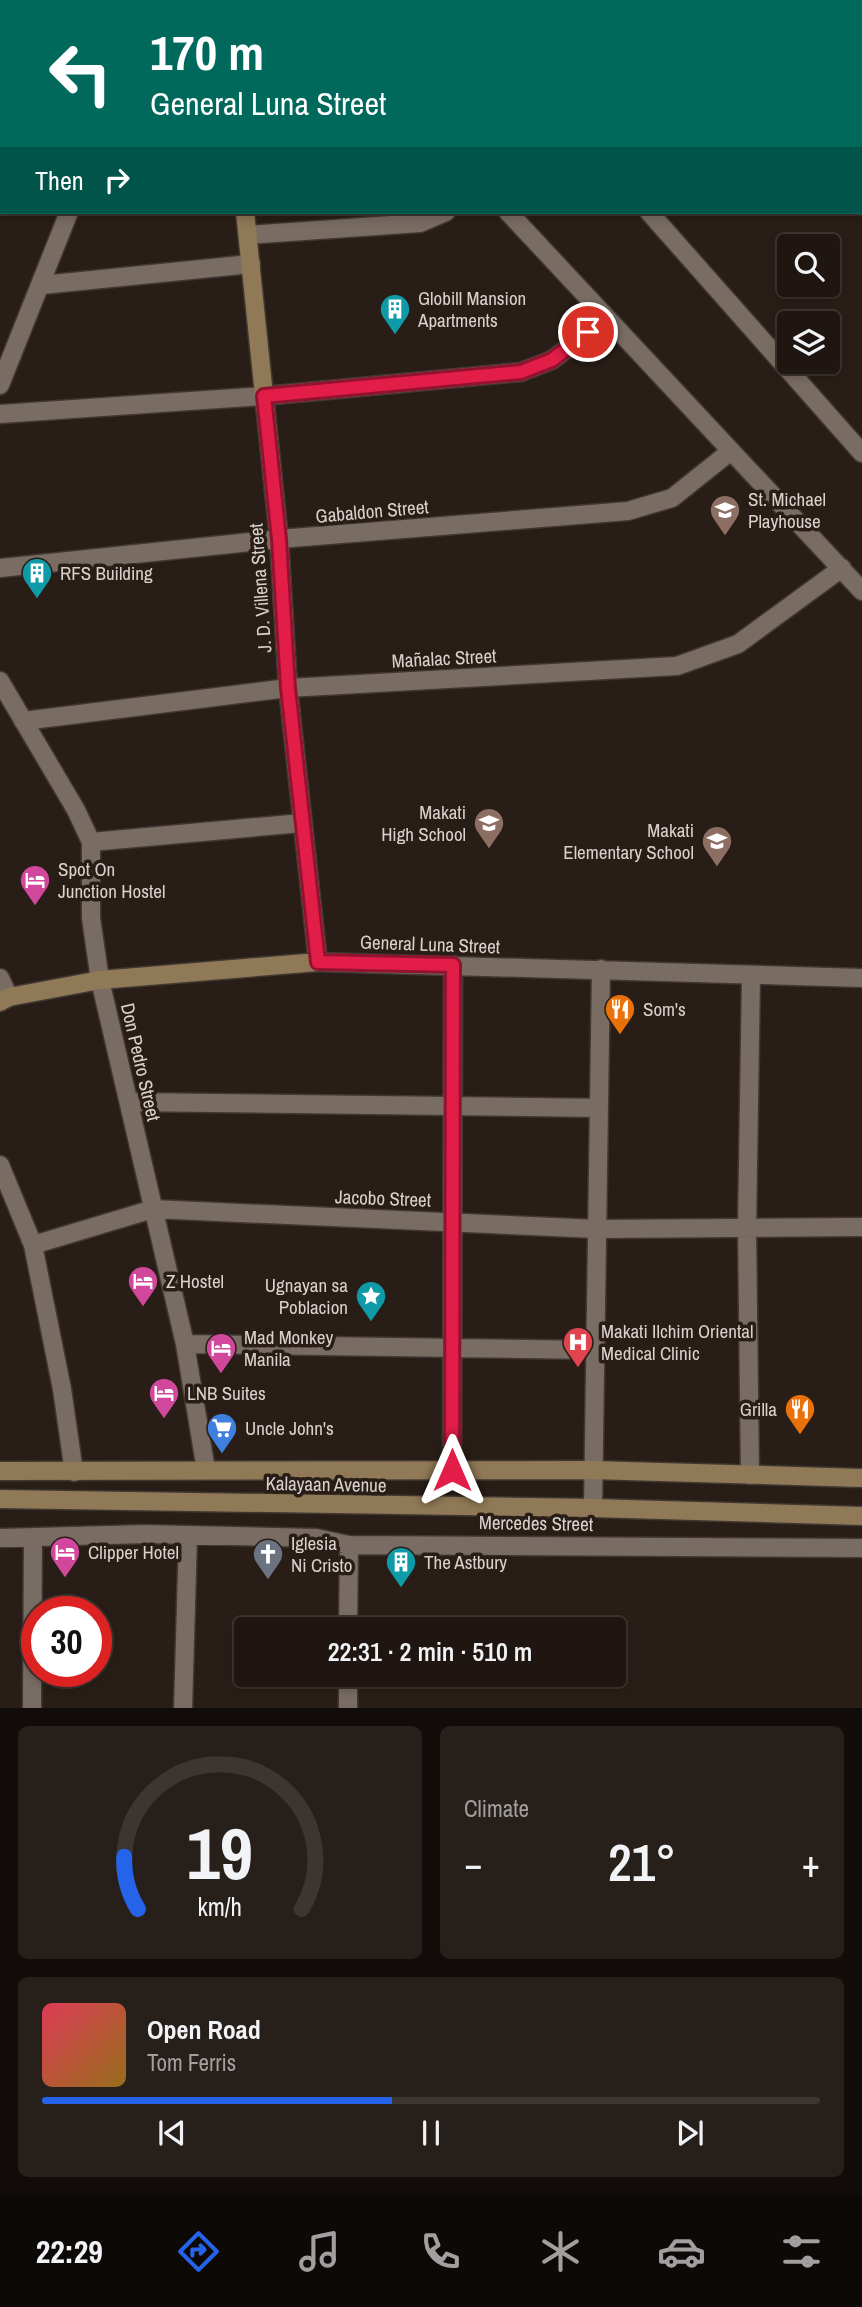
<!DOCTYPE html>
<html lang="en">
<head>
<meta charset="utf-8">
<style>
	:root { --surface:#1f1611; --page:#271f1a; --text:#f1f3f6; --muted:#a19f9f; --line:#3c3531; --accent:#2563eb }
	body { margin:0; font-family:"Archivo Narrow",sans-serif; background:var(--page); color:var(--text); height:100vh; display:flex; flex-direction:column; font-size:26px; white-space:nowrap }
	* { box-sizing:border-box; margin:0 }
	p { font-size:23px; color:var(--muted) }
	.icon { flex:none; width:38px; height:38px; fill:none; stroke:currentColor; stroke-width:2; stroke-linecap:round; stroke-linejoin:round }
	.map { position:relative; height:1708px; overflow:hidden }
	.details { display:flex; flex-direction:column; gap:18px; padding:18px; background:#110c09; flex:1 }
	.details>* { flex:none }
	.guide { position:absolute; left:0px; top:0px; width:863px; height:214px; box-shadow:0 4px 10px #0003,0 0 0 2px var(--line); background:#00695c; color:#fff; overflow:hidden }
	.controls { position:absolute; left:777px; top:234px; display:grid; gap:14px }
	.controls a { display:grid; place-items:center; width:63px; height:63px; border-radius:7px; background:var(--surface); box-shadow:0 4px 10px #0003,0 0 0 2px var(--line); font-size:35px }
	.speed { position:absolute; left:21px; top:1596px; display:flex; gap:14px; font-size:35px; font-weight:700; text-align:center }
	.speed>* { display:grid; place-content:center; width:91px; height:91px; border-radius:50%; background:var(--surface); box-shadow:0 4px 10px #0003,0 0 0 2px var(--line); line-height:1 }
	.speed .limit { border:10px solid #d22; background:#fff; color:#111 }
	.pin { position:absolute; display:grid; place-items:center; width:60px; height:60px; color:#fff; margin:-30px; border:4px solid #fff; border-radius:50%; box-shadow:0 2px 7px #0007 }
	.me { position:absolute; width:77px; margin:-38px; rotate:0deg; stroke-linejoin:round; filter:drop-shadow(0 0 5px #0008) }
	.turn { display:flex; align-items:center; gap:24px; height:147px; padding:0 35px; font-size:32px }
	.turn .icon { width:91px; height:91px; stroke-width:2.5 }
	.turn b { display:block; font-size:49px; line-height:60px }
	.then { display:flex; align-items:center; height:66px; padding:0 35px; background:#0003; gap:14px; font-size:26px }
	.big { font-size:52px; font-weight:600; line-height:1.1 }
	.details .widget { flex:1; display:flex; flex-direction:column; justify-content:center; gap:10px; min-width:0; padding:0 24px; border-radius:10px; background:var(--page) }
	.details .dial { align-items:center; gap:0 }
	.dial svg { height:182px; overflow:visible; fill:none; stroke:var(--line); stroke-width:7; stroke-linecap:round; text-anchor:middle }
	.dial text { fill:var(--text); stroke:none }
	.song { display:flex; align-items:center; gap:21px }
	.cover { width:84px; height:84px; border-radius:10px; background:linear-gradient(135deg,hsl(350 70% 55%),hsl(40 70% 35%)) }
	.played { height:7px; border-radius:4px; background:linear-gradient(90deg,var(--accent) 45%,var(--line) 45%) }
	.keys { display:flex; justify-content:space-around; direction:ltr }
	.heat { display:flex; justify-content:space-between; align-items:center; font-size:38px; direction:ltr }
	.details .tiles { flex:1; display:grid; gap:18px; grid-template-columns:1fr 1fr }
	.widget:last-child { grid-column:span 2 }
	.trip { position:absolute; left:234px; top:1617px; width:392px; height:70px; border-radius:7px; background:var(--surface); box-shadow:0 4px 10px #0003,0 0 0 2px var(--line); font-weight:600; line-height:70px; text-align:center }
	.tab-bar { display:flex; height:112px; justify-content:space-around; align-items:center; background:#0c0907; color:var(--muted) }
	.tab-bar .icon { width:49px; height:49px }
	.tab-bar .active { color:var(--accent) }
	.tab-bar b { font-size:32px; color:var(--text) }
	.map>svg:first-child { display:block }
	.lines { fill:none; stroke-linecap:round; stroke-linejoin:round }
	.street-casing { stroke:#413833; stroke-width:21 }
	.secondary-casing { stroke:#413833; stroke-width:21 }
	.street { stroke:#796c63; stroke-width:18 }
	.secondary { stroke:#907956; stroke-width:18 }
	.route-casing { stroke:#92132f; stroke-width:18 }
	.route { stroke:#e11d48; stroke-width:12 }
	.labels { text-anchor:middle; stroke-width:7; stroke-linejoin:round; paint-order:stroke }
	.poi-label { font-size:19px; fill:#d9d1cc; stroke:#291e17; text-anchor:start }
	.street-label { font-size:19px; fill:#d9d1cc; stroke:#291e17 }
</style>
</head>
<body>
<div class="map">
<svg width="862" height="1709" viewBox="0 0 862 1709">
	<rect width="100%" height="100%" fill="#291e17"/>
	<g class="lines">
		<g class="street-casing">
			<path id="street" d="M320,0L322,2
				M152,2L153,0
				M529,2L531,0
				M0,131L2,132
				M508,212L862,591
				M649,212L862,453
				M248,235L420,223L446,212
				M42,285L251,264
				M0,385L69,212
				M0,414L264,396L521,372L552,360L606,319
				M0,568L279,539L628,511L672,498L731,451
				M0,681L76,810L91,842V918L100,980L185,1344L206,1470
				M23,721L288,688L677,666L738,644L842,568
				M91,842L302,823
				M318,962L862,978
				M0,978L9,997
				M129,1102L599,1108
				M0,1165L33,1245L62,1389L74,1472
				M33,1245L153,1209L597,1229L862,1227
				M185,1344L595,1350
				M452,1470L453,965
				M750,1475L747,1228L751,976
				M593,1508L601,969
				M0,1538L145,1534L316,1538L349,1545L862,1548
				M348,1629L349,1545
				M32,1709L33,1537
				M183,1709L188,1535
				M348,1709V1675"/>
		</g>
		<g class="secondary-casing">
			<path id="secondary" d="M224,0V2
				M24,2L27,0
				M0,14L2,13
				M0,1002L9,997L100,980L318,962L288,688L279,539L245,212
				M0,1471L592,1470L862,1478
				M0,1499L593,1508L862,1516"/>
		</g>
		<use href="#street" class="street"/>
		<use href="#secondary" class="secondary"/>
	</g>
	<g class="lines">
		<g class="route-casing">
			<path id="route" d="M452,1470L453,965L318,962L288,688L279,539L264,396L521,372L552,360L588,332"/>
		</g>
		<use href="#route" class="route"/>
	</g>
	<defs>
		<g id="building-pin" transform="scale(1.575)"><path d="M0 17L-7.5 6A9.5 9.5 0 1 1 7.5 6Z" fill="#0f9aa8" stroke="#291e17"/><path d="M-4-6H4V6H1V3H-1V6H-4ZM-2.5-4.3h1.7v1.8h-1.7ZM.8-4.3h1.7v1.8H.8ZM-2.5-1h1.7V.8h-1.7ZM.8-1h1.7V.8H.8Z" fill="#fff"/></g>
		<g id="school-pin" transform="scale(1.575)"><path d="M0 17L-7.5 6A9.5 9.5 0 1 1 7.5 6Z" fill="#8d6e63" stroke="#291e17"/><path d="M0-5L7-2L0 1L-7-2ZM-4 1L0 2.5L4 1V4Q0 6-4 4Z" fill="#fff"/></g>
		<g id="hotel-pin" transform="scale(1.575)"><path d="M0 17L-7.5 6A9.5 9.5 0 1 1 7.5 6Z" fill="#d1479c" stroke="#291e17"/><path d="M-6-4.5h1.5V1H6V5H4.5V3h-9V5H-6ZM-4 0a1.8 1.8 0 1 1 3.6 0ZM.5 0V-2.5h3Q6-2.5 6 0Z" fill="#fff"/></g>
		<g id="restaurant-pin" transform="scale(1.575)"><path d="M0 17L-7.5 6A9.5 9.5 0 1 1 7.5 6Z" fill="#e8710a" stroke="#291e17"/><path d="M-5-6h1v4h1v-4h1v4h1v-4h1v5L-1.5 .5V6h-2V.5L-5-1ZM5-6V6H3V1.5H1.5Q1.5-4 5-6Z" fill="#fff"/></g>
		<g id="sight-pin" transform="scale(1.575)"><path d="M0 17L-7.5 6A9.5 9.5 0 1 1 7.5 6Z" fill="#0f9aa8" stroke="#291e17"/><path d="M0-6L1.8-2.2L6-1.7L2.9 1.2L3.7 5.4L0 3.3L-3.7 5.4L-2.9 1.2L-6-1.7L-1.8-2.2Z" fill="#fff"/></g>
		<g id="hospital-pin" transform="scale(1.575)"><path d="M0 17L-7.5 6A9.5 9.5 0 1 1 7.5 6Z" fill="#e0444e" stroke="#291e17"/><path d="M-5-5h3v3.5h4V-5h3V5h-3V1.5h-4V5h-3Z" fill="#fff"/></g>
		<g id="supermarket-pin" transform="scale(1.575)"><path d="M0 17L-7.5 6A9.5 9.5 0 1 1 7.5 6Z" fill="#3f7fe0" stroke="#291e17"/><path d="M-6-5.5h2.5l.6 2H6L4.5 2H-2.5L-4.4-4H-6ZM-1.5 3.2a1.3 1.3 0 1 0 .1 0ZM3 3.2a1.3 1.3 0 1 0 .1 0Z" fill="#fff"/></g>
		<g id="church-pin" transform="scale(1.575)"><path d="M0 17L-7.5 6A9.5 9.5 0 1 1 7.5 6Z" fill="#6b7280" stroke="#291e17"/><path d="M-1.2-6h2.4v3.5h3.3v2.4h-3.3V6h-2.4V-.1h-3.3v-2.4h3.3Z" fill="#fff"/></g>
	</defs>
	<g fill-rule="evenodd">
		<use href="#building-pin" x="395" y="309"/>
		<use href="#school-pin" x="725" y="510"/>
		<use href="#building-pin" x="37" y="573"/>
		<use href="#school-pin" x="489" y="823"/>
		<use href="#school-pin" x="717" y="841"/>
		<use href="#hotel-pin" x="35" y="880"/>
		<use href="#restaurant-pin" x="620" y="1009"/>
		<use href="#hotel-pin" x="143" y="1281"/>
		<use href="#sight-pin" x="371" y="1296"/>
		<use href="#hospital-pin" x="578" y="1342"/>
		<use href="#hotel-pin" x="221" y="1348"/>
		<use href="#hotel-pin" x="164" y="1393"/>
		<use href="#restaurant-pin" x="800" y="1409"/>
		<use href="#supermarket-pin" x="222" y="1428"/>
		<use href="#hotel-pin" x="65" y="1552"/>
		<use href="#church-pin" x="268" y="1554"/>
		<use href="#building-pin" x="401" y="1562"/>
	</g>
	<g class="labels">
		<g class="poi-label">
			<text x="418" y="305">Globill Mansion<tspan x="418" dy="22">Apartments</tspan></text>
			<text x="748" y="506">St. Michael<tspan x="748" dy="22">Playhouse</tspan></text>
			<text x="60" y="580">RFS Building</text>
			<text x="466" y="819" text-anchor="end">Makati<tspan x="466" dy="22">High School</tspan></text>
			<text x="694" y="837" text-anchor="end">Makati<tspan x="694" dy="22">Elementary School</tspan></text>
			<text x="58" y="876">Spot On<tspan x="58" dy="22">Junction Hostel</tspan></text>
			<text x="643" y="1016">Som's</text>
			<text x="166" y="1288">Z Hostel</text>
			<text x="348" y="1292" text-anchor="end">Ugnayan sa<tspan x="348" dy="22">Poblacion</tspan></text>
			<text x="601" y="1338">Makati Ilchim Oriental<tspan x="601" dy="22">Medical Clinic</tspan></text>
			<text x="244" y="1344">Mad Monkey<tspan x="244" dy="22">Manila</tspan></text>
			<text x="187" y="1400">LNB Suites</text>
			<text x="777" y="1416" text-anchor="end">Grilla</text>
			<text x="245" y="1435">Uncle John's</text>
			<text x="291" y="1550">Iglesia<tspan x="291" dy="22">Ni Cristo</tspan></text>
			<text x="88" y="1559">Clipper Hotel</text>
			<text x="424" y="1569">The Astbury</text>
		</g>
		<g class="street-label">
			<text transform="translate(372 511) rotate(-5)" y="7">Gabaldon Street</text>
			<text transform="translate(260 588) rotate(-94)" y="7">J. D. Villena Street</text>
			<text transform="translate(444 658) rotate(-3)" y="7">Mañalac Street</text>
			<text transform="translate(430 944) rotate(2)" y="7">General Luna Street</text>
			<text transform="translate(141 1062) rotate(77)" y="7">Don Pedro Street</text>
			<text transform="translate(383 1198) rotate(2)" y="7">Jacobo Street</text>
			<text transform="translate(326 1484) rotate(1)" y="7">Kalayaan Avenue</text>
			<text transform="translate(536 1523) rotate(1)" y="7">Mercedes Street</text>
		</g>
	</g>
</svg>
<div class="controls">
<a><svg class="icon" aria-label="search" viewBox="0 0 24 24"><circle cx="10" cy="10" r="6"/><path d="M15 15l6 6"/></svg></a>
<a><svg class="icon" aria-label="layers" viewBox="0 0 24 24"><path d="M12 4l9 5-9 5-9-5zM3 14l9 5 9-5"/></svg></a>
</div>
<div class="speed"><div class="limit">30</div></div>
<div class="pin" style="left:588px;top:332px;background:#d93025"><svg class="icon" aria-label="arrive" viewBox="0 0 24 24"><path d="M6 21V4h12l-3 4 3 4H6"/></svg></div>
<svg class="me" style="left:452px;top:1470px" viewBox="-20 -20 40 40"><path d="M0-17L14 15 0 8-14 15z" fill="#e11d48" stroke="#fff" stroke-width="4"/></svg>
<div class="trip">22:31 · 2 min · 510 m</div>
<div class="guide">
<div class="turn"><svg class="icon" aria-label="left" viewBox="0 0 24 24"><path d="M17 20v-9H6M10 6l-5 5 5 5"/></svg><div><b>170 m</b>General Luna Street</div></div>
<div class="then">Then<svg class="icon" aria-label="right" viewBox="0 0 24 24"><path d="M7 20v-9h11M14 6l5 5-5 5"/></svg></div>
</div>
</div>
<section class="details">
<div class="tiles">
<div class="widget dial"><svg viewBox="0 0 100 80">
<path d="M14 69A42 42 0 1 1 86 69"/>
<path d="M14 69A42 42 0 0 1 8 46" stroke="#2563eb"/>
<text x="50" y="56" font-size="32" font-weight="700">19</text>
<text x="50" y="72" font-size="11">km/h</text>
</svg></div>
<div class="widget"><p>Climate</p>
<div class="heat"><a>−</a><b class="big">21°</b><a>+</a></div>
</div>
<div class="widget">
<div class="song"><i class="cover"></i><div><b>Open Road</b><p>Tom Ferris</p></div></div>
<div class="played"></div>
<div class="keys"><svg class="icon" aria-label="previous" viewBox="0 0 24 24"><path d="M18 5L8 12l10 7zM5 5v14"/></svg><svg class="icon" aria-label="pause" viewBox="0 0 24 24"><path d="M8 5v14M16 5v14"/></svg><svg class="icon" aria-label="next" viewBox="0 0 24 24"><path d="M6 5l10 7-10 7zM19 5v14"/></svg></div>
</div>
</div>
</section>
<nav class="tab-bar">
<b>22:29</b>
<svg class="icon active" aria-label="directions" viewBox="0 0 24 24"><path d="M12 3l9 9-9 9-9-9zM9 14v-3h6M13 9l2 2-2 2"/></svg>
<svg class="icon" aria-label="music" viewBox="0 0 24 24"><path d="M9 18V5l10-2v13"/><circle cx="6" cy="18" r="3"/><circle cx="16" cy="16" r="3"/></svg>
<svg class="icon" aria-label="phone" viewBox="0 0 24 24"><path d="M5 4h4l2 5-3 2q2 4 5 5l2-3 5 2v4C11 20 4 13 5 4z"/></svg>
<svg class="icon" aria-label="climate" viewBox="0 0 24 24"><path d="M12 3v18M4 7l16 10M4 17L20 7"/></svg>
<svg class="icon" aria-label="car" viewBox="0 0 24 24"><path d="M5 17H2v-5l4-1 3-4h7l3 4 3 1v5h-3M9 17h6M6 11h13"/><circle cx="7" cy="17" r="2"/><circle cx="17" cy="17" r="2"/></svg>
<svg class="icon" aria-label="filters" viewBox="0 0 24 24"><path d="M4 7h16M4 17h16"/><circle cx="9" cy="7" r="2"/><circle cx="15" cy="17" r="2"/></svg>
</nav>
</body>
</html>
